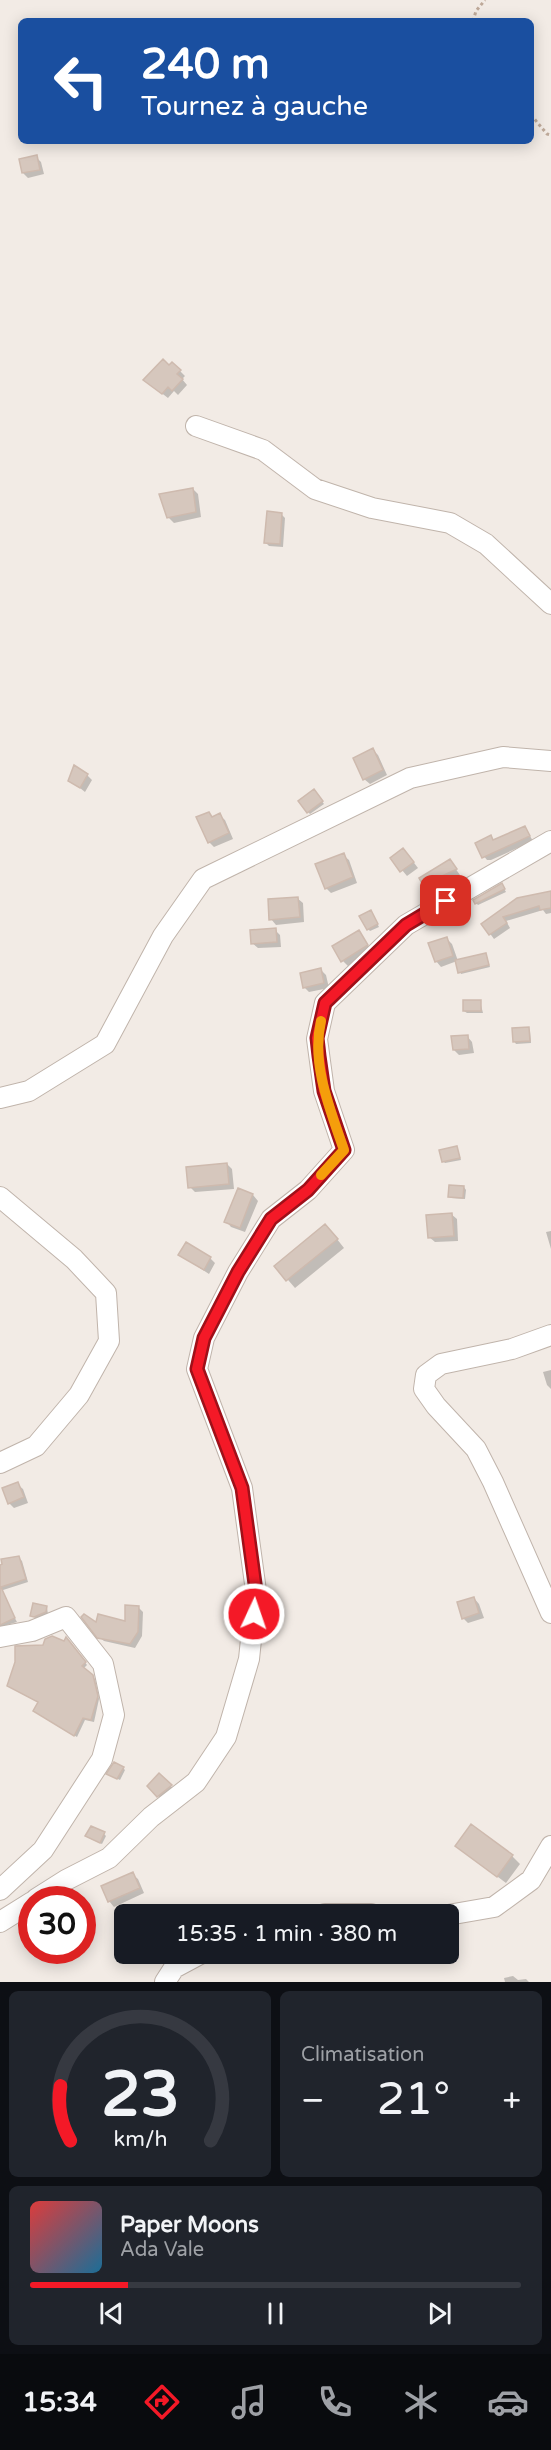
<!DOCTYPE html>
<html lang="fr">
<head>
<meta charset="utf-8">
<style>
	:root { --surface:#171b24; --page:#20242c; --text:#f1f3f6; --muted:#9ea1a6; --line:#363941; --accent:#f41927 }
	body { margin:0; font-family:"Varela Round",sans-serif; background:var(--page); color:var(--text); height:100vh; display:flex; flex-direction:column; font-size:22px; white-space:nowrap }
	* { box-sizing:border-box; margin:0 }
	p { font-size:20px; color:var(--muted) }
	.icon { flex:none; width:33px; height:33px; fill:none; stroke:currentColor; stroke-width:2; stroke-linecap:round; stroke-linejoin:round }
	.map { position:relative; height:1982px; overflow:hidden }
	.side { display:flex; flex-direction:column; gap:9px; padding:9px; background:#0d0f14; flex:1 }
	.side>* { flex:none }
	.hud { position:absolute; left:18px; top:18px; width:516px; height:126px; border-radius:9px; box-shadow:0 3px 15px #0003; background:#1a4fa0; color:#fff; overflow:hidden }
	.speed { position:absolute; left:18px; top:1886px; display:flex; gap:12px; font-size:30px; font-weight:700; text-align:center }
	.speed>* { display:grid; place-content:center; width:78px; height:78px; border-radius:50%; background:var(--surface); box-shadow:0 3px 15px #0003; line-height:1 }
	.speed .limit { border:9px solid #d22; background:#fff; color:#111 }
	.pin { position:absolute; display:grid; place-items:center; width:51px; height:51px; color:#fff; margin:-26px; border-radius:12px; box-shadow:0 3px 9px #0006 }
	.me { position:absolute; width:66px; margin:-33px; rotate:3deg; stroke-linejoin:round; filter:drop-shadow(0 0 4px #0008) }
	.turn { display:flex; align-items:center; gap:21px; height:126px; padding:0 24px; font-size:27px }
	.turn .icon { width:78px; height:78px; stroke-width:2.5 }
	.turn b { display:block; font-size:42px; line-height:51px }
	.big { font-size:45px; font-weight:600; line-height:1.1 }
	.side .tile { flex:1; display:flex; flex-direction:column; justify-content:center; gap:9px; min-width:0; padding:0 21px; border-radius:9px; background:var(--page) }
	.side .dial { align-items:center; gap:0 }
	.dial svg { height:156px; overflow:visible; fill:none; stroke:var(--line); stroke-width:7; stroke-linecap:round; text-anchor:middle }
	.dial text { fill:var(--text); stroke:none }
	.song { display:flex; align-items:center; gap:18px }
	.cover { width:72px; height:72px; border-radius:9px; background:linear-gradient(135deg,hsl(0 70% 55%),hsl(200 70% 35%)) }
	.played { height:6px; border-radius:3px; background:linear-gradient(90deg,var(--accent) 20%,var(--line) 20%) }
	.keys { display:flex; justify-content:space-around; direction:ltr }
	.heat { display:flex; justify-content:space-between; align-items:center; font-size:33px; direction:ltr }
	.side .tiles { flex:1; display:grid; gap:9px; grid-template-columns:1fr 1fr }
	.tile:last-child { grid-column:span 2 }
	.trip { position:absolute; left:114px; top:1904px; width:345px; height:60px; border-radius:9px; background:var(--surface); box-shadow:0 3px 15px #0003; font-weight:600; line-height:60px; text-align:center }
	.menu { display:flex; height:96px; justify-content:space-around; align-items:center; background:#090b0e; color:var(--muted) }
	.menu .icon { width:42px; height:42px }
	.menu .on { color:var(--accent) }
	.menu b { font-size:27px; color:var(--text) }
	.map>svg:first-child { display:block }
	.shadow { fill:#0003 }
	.building { fill:#d6c7bd; stroke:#cebaae; stroke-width:1.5 }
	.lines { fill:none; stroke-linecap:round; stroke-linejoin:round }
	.minor-casing { stroke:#c0b4ab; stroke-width:22 }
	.path { stroke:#bea999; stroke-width:3; stroke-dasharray:3 3; stroke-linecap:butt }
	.minor { stroke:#fff; stroke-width:20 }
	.route-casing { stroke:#9f1019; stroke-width:15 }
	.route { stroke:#f41927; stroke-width:10 }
	.slow { stroke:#f59e0b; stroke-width:10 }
</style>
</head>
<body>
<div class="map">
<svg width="551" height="1982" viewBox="0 0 551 1982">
	<rect width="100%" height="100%" fill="#f2ebe5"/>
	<path class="shadow" d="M36,157L41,162L44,174L28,178L23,173Z
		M169,367L180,371L185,376L182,379L187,385L178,395L174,391L168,398L151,385Z
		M193,489L198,494L201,517L174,523L168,517Z
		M281,514L285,518L283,547L269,546L265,542Z
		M373,750L378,755L387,775L370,784L364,779Z
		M87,775L92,780L85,792L70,780Z
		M316,793L324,804L310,814L308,812Z
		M209,813L213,818L219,815L225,820L233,839L214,847L209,842Z
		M525,828L533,841L491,860H487L483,855L491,837L495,841Z
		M343,855L349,860L357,883L331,893L326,888Z
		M408,855L418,868L407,876L392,858Z
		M450,861L460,875L429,889L424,884Z
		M502,885L506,892L478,905L476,903Z
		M551,893V913L546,914L543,910L506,921L510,928L494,939L483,924Z
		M297,898L303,903L304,922L276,925L271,919Z
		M373,915L379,927L370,931L368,929Z
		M275,930L280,935L281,947L258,948L252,943Z
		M358,932L372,951L348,966L343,961Z
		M446,938L452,944L458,961L486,955L490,967L461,974L457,961L441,967L436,961Z
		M321,970L326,975L329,988L309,992L304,987Z
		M480,1001L483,1013H467L464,1011Z
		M528,1029L530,1031L531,1043L516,1044L514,1041Z
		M467,1036L472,1042L474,1053L459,1055L454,1050Z
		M457,1148L461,1160L445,1163L443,1161Z
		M227,1164L232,1169L234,1189L195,1192L190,1187Z
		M464,1187L466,1190L465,1199L451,1198L449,1196Z
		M239,1190L253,1195L258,1201L245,1232L231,1227L226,1221Z
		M451,1214L457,1219L458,1241L435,1242L429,1237Z
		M551,1231V1249L546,1232Z
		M333,1234L344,1248L295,1288L276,1266Z
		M180,1255L210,1258L215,1263L209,1274Z
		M551,1370V1389L547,1385L543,1372Z
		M17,1484L23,1489L28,1503L14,1508L9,1503Z
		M18,1557L22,1561L28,1582L0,1591V1572Z
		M474,1598L479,1604L484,1618L468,1623L463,1618Z
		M8,1606L17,1622L0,1627V1611Z
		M138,1607L143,1612L142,1636L135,1648L104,1641L99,1637L97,1625L126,1623Z
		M47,1608L48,1614L37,1619L32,1616Z
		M66,1639L87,1665L83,1669L95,1679L99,1699L94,1722L85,1720L77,1737L37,1713L40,1703L8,1686L44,1646L64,1642Z
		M123,1768L125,1770L120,1780L108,1774Z
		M159,1775L176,1791L163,1801L149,1786Z
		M104,1834L106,1836L102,1844L89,1838Z
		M457,1846L512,1856L520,1864L506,1883Z
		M132,1874L138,1879L144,1893L114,1907L109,1901Z
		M513,1976L518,1980L526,1979L529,1982H505L504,1978Z"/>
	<path class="building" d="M37,155L40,170L22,173L19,159Z
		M163,359L169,365L172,362L181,370L177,374L183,379L172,391L168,387L162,394L143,380Z
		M193,488L196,512L167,518L159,494Z
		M267,511L282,513L280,544L264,543Z
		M373,748L383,770L363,780L353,758Z
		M74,765L88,774L80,788L68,781Z
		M314,789L323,801L307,813L298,801Z
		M209,812L212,817L220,813L229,833L208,843L196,817Z
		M525,826L530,836L482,858L475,843L491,835L493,840Z
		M403,848L414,862L400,872L390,858Z
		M344,853L353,877L325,889L315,864Z
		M450,859L457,869L423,885L419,878Z
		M502,883L505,889L475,904L473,900Z
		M551,891V908L540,910L539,906L503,917L507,923L489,935L481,924L517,898Z
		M298,897L300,917L269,920L268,899Z
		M371,910L378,924L367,930L359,916Z
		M276,928L277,942L251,944L250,930Z
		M359,930L368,945L341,962L332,946Z
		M447,937L453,956L435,962L428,943Z
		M486,953L489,965L458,973L455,960Z
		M321,968L324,983L303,988L300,973Z
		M463,1000H481V1011H463Z
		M529,1027L530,1041L513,1042L512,1028Z
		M468,1035L469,1049L453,1050L451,1036Z
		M457,1146L460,1158L442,1162L439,1150Z
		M227,1163L229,1184L188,1188L186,1167Z
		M449,1185L464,1186L463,1198L448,1197Z
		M238,1188L253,1194L240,1228L224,1222Z
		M452,1213L454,1236L428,1238L426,1215Z
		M325,1224L338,1239L286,1281L274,1266Z
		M186,1242L211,1257L204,1270L178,1255Z
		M18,1482L24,1497L8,1504L2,1488Z
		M19,1556L26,1579L1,1587L15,1618L0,1625V1565L2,1564L1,1559Z
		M474,1597L479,1613L462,1619L457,1602Z
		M33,1603L47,1606L46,1612L34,1617L30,1616Z
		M125,1605L139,1606L138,1632L130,1644L97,1638L81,1617L84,1614L96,1622L98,1614L125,1621Z
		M52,1636L64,1641L66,1637L86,1662L82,1666L93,1675L98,1696L91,1720L83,1718L74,1736L33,1711L38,1702L7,1686L15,1662V1646L43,1645L45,1639Z
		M114,1762L124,1767L117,1779L106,1774Z
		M159,1773L172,1785L157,1797L147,1786Z
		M471,1824L513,1855L497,1877L455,1846Z
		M91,1826L105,1832L100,1843L85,1836Z
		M133,1872L140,1888L108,1902L101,1886Z"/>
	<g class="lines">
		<g class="minor-casing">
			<path id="minor" d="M196,426L263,450L315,489L372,508L450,523L486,544L551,604
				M0,1098L29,1091L105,1044L163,936L203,879L410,778L503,757L551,761
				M0,1197L74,1259L106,1293L109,1341L79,1395L36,1446L0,1463
				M551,1335L512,1349L441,1364L426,1375L424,1389L436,1406L476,1449L493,1482L551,1613
				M0,1637L32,1631L66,1617L103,1664L114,1715L102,1759L43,1850L0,1890
				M36,1899L66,1880L109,1858L151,1817L196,1782L226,1737L249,1659L256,1591L242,1488L197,1369L204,1338L238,1272L271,1219L308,1190L344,1150L324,1091L317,1039L325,1003L406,925L551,841
				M325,1914H371
				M448,1915L494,1907L531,1880L551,1846
				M0,1922L32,1902
				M165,1982L174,1968L202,1953"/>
		</g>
		<path class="path" d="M473,21L476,11L485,0
			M531,115L547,134L551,135"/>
		<use href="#minor" class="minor"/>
	</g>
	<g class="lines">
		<g class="route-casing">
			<path id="route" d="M254,1614L256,1591L242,1488L197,1369L204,1338L238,1272L271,1219L308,1190L344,1150L324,1091L319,1056L317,1038L325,1003L406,925L446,901"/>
		</g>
		<use href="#route" class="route"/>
		<path class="slow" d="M321,1021C311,1064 330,1109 344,1150L321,1175"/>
	</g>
</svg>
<div class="speed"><div class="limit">30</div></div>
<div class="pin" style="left:446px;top:901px;background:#d93025"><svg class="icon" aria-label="arrive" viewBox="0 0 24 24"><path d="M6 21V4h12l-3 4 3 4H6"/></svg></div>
<svg class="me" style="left:254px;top:1614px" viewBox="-20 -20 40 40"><circle r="17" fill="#f41927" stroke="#fff" stroke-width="3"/><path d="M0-11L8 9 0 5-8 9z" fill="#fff"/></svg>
<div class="trip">15:35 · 1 min · 380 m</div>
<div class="hud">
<div class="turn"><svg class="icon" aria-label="left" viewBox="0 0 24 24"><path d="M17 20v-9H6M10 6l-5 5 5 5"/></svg><div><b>240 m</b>Tournez à gauche</div></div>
</div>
</div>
<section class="side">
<div class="tiles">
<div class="tile dial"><svg viewBox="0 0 100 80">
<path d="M14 69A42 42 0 1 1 86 69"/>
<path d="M14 69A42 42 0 0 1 9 41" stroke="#f41927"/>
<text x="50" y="56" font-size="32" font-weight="700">23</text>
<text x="50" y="72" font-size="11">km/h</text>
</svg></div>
<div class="tile"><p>Climatisation</p>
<div class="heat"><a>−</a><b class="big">21°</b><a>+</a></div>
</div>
<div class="tile">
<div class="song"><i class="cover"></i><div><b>Paper Moons</b><p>Ada Vale</p></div></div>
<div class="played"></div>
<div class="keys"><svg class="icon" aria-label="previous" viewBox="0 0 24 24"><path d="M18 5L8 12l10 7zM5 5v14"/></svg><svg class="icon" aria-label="pause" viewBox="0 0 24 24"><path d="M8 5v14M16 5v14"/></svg><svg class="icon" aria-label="next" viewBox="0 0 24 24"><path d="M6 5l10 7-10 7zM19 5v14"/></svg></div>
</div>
</div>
</section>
<nav class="menu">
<b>15:34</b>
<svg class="icon on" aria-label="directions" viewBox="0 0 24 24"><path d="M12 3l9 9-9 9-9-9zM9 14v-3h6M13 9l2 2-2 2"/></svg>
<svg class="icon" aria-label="music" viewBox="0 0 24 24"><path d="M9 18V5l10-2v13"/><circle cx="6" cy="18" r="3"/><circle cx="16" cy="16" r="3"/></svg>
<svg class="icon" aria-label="phone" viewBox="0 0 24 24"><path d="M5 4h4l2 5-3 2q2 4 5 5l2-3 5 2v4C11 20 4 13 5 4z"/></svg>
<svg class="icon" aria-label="climate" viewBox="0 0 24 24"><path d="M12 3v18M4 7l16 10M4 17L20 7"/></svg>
<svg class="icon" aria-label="car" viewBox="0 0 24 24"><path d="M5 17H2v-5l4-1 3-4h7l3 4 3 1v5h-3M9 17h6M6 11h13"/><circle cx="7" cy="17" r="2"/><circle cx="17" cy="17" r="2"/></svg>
</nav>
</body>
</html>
